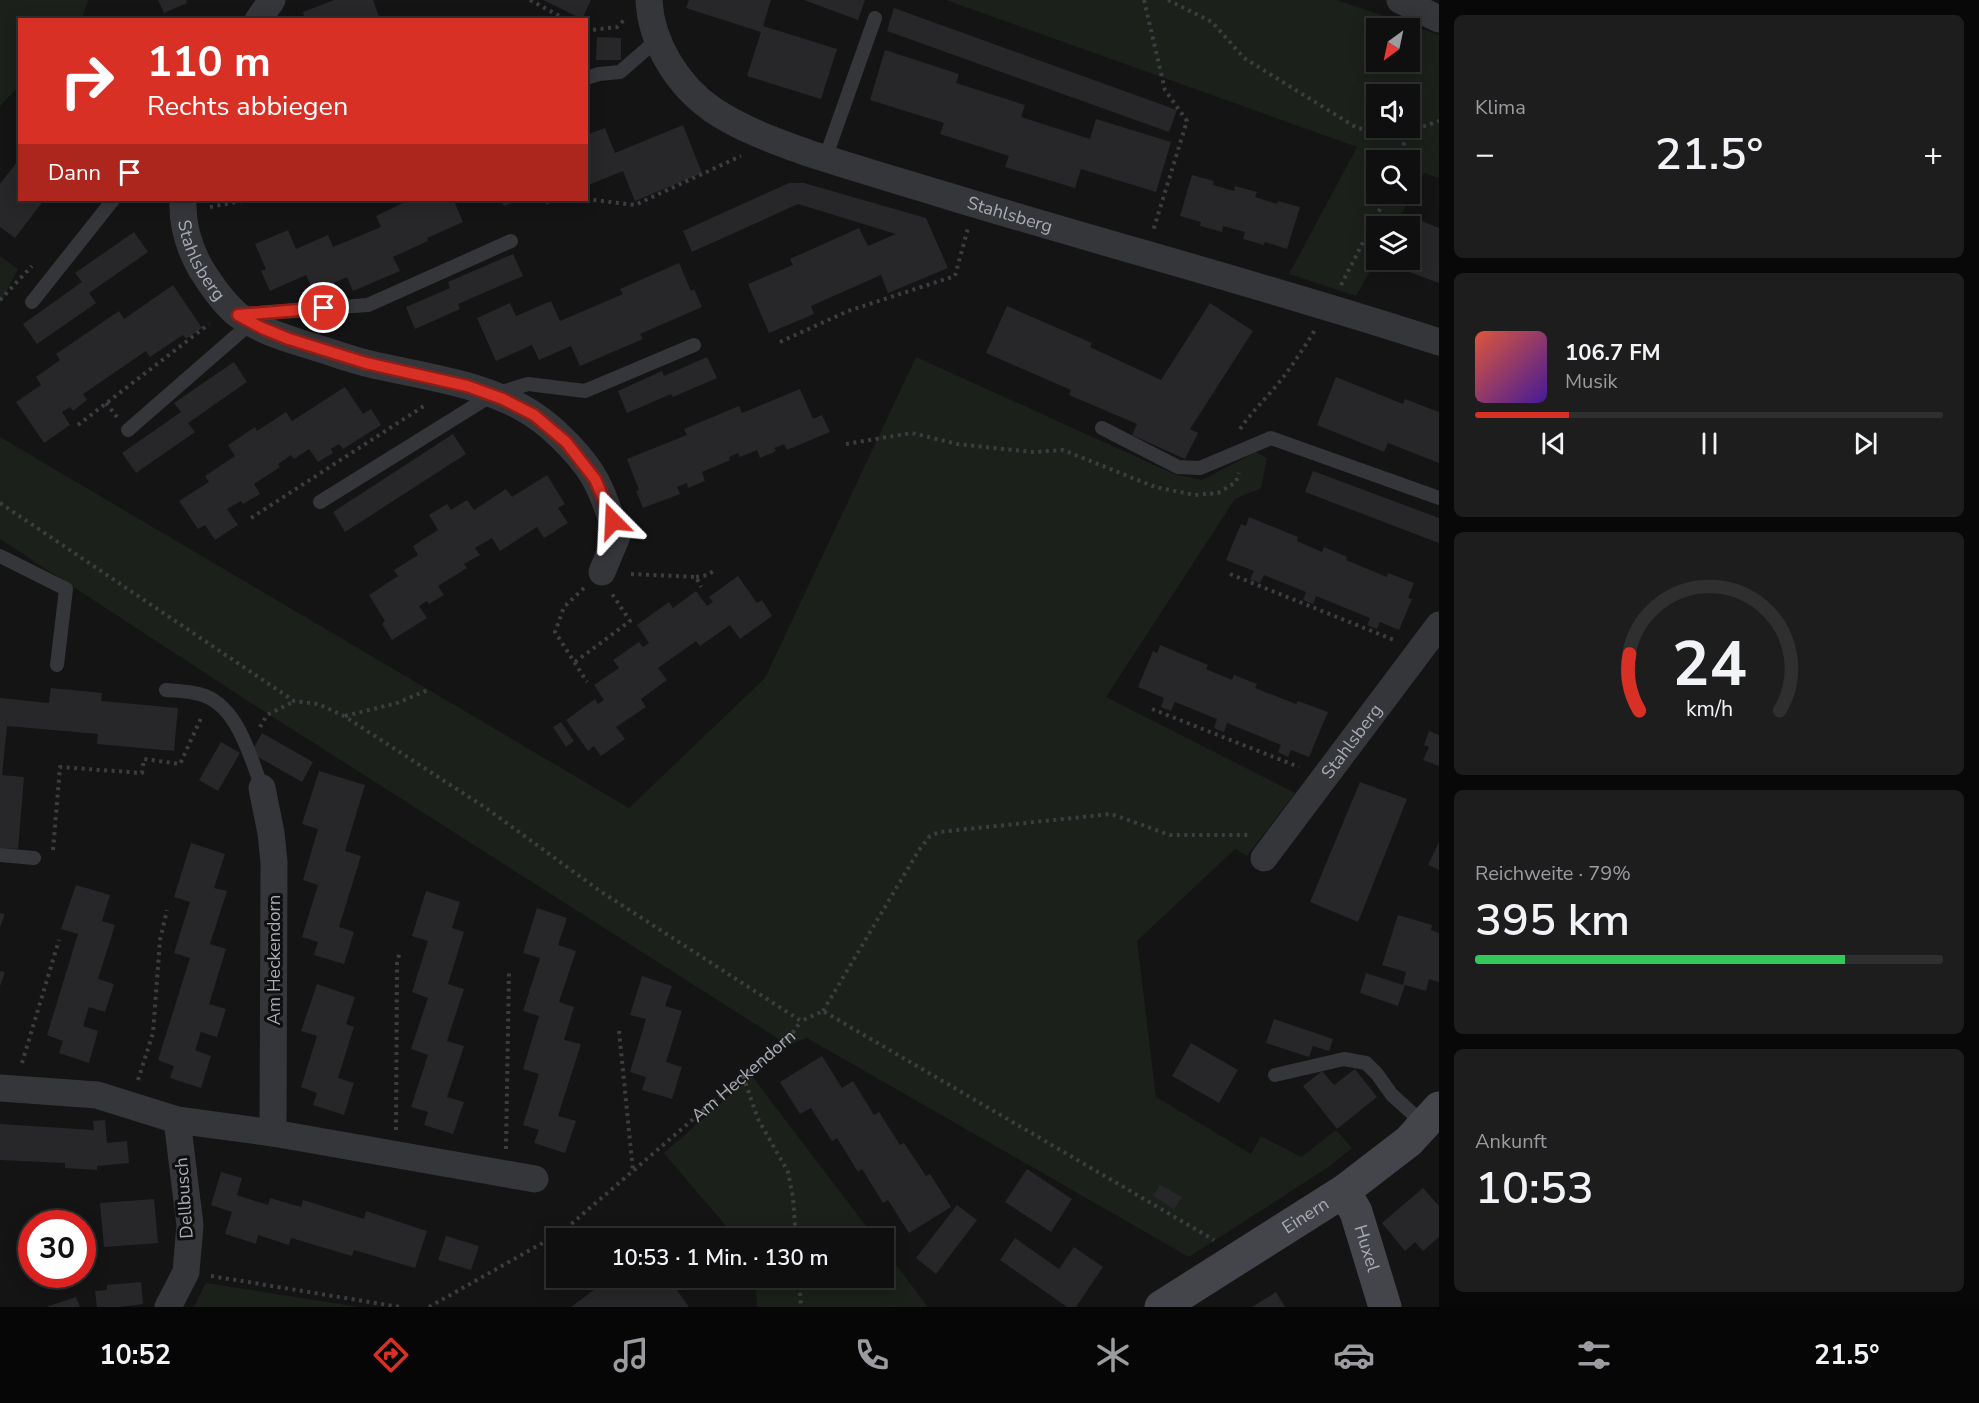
<!DOCTYPE html>
<html lang="de">
<head>
<meta charset="utf-8">
<style>
	:root { --surface:#0f0f10; --page:#1d1d1e; --text:#f1f3f6; --muted:#9b9c9f; --line:#2f2f30; --accent:#d93025 }
	body { margin:0; font-family:"Nunito Sans",sans-serif; background:var(--page); color:var(--text); height:100vh; display:flex; flex-direction:column; font-size:22px; white-space:nowrap }
	* { box-sizing:border-box; margin:0 }
	p { font-size:20px; color:var(--muted) }
	.icon { flex:none; width:33px; height:33px; fill:none; stroke:currentColor; stroke-width:2; stroke-linecap:round; stroke-linejoin:round }
	.map { position:relative; flex:1; overflow:hidden }
	.panel { display:flex; flex-direction:column; gap:15px; padding:15px; background:#080809; width:540px }
	.panel>* { flex:none }
	.banner { position:absolute; left:18px; top:18px; width:570px; height:183px; border-radius:0px; box-shadow:0 3px 15px #0003,0 0 0 2px var(--line); background:#d93025; color:#fff; overflow:hidden }
	.needle { width:39px; rotate:213deg }
	.buttons { position:absolute; left:1366px; top:18px; display:grid; gap:12px }
	.buttons a { display:grid; place-items:center; width:54px; height:54px; border-radius:0px; background:var(--surface); box-shadow:0 3px 15px #0003,0 0 0 2px var(--line); font-size:30px }
	.speed { position:absolute; left:18px; top:1210px; display:flex; gap:12px; font-size:30px; font-weight:700; text-align:center }
	.speed>* { display:grid; place-content:center; width:78px; height:78px; border-radius:50%; background:var(--surface); box-shadow:0 3px 15px #0003,0 0 0 2px var(--line); line-height:1 }
	.speed .limit { border:9px solid #d22; background:#fff; color:#111 }
	.pin { position:absolute; display:grid; place-items:center; width:51px; height:51px; color:#fff; margin:-26px; border:3px solid #fff; border-radius:50%; box-shadow:0 2px 6px #0007 }
	.me { position:absolute; width:66px; margin:-33px; rotate:339deg; stroke-linejoin:round; filter:drop-shadow(0 0 4px #0008) }
	.turn { display:flex; align-items:center; gap:21px; height:126px; padding:0 30px; font-size:27px }
	.turn .icon { width:78px; height:78px; stroke-width:2.5 }
	.turn b { display:block; font-size:42px; line-height:51px }
	.then { display:flex; align-items:center; height:57px; padding:0 30px; background:#0003; gap:12px; font-size:22px }
	.big { font-size:45px; font-weight:600; line-height:1.1 }
	.panel .widget { flex:1; display:flex; flex-direction:column; justify-content:center; gap:9px; min-width:0; padding:0 21px; border-radius:9px; background:var(--page) }
	.panel .dial { align-items:center; gap:0 }
	.dial svg { height:156px; overflow:visible; fill:none; stroke:var(--line); stroke-width:7; stroke-linecap:round; text-anchor:middle }
	.dial text { fill:var(--text); stroke:none }
	.song { display:flex; align-items:center; gap:18px }
	.cover { width:72px; height:72px; border-radius:9px; background:linear-gradient(135deg,hsl(10 70% 55%),hsl(260 70% 35%)) }
	.played { height:6px; border-radius:3px; background:linear-gradient(90deg,var(--accent) 20%,var(--line) 20%) }
	.keys { display:flex; justify-content:space-around; direction:ltr }
	.heat { display:flex; justify-content:space-between; align-items:center; font-size:33px; direction:ltr }
	.charge { height:9px; border-radius:4px; background:linear-gradient(90deg,#34c759 79%,var(--line) 0) }
	.trip { position:absolute; left:546px; top:1228px; width:348px; height:60px; border-radius:0px; background:var(--surface); box-shadow:0 3px 15px #0003,0 0 0 2px var(--line); font-weight:600; line-height:60px; text-align:center }
	.dock { display:flex; height:96px; justify-content:space-around; align-items:center; background:#060606; color:var(--muted) }
	.dock .icon { width:42px; height:42px }
	.dock .active { color:var(--accent) }
	.dock b { font-size:27px; color:var(--text) }
	main { display:flex; flex:1; min-height:0 }
	.map>svg:first-child { display:block }
	.green { fill:#1b201b; fill-rule:evenodd }
	.building { fill:#272729 }
	.lines { fill:none; stroke-linecap:round; stroke-linejoin:round }
	.path { stroke:#3c3d41; stroke-width:4; stroke-dasharray:3 4.5; stroke-linecap:butt }
	.lane { stroke:#35363a; stroke-width:14 }
	.street { stroke:#35363a; stroke-width:27 }
	.secondary { stroke:#44454a; stroke-width:33 }
	.route-casing { stroke:#8d1f18; stroke-width:15 }
	.route { stroke:#d93025; stroke-width:10 }
	.labels { text-anchor:middle; stroke-width:6; stroke-linejoin:round; paint-order:stroke }
	.street-label { font-size:18px; fill:#a7abb4; stroke:#0f0f10 }
</style>
</head>
<body>
<main>
<div class="map">
<svg width="1439" height="1307" viewBox="0 0 1439 1307">
	<rect width="100%" height="100%" fill="#141415"/>
	<path class="green" d="M0,0H88L82,19L20,20L19,86L0,106Z
		M946,0H1337L1439,35V178L1424,173L1395,226H1377V259L1356,296L1289,274L1357,147ZM1377,28H1410V62H1377ZM1377,94H1410V128H1377ZM1410,160V194H1377V160Z
		M0,256L18,269L0,304Z
		M916,357L1174,474L1202,480L1256,452L1267,458L1261,488L1235,499L1106,697L1295,793L1247,856L1235,849L1137,941L1156,1097L1251,1154L1261,1136L1301,1157L1336,1130L1352,1148L1330,1166L1189,1257L807,1038L788,1045L251,703L0,539V437L629,808L765,678Z
		M752,1076L876,1239H737L664,1153Z
		M884,1249L928,1307H757L755,1278H884Z
		M206,1283L359,1307H194Z"/>
	<path class="building" d="M158,0H186L187,3L164,13Z
		M334,0H373L379,17L372,20H305L303,12Z
		M543,0H591L582,19Z
		M689,0H771L763,26L837,49L821,99L747,76L761,32L686,8Z
		M804,0H865L858,20Z
		M894,8L1177,110L1169,132L887,31Z
		M597,37L621,38V60H596Z
		M885,50L959,74L956,83L1025,105L1021,117L1090,139L1096,119L1171,142L1156,192L1081,169L1075,188L1005,167L1009,156L940,134L944,123L870,100Z
		M683,125L702,173L635,201L623,171L586,186V135L605,128L615,153Z
		M20,158V200H44L15,238L0,227V184Z
		M1192,175L1214,181L1213,185L1234,191L1235,186L1257,192L1255,197L1277,204L1278,201L1300,207L1287,249L1265,242L1264,245L1243,239L1245,232L1223,226L1222,232L1200,226L1201,222L1180,216Z
		M789,183H804L926,218L948,268L888,293L881,275L811,306L814,314L769,333L748,284L793,265L790,259L859,228L868,246L896,234L798,204L692,252L683,231Z
		M409,200H447L449,203L454,201L463,222L427,238L428,241L393,257L400,271L353,291L347,277L314,292L306,275L270,291L261,271L266,269L255,244L288,230L296,249L328,235L333,247L381,227L376,216Z
		M501,200H520L504,206Z
		M1419,220L1439,228V283L1401,269L1404,260H1410V244Z
		M134,232L148,252L89,293L96,303L37,344L23,324L82,282L75,273Z
		M513,254L523,276L458,304L460,309L415,329L406,307L450,288L448,282Z
		M679,263L691,291L694,289L702,307L640,334L643,339L580,366L571,346L539,360L532,345L496,361L477,318L510,303L516,316L551,301L560,321L623,294L620,289Z
		M173,285L202,328L186,339L183,335L150,357L146,351L83,394L87,400L73,411L70,407L62,412L70,425L44,443L16,402L41,385L36,377L60,360L56,354L119,311L124,319Z
		M1210,303L1253,331L1190,429L1198,433L1185,459L1132,435L1137,424L1069,395L1071,390L986,353L1007,306L1092,343L1090,347L1161,380Z
		M707,357L717,378L673,397L671,394L627,413L618,391L662,371L664,376Z
		M234,362L247,382L188,423L195,432L136,473L122,453L181,412L174,403Z
		M1336,377L1403,404L1405,399L1439,412V463L1388,443L1384,452L1317,425Z
		M345,387L363,414L371,409L381,425L343,449L339,444L331,449L333,453L318,462L309,449L294,459L291,455L278,464L280,467L254,484L260,494L243,504L241,501L227,509L238,525L215,540L205,525L198,529L179,501L209,482L205,476L235,456L228,445L255,427L257,431L286,412L292,421Z
		M800,389L813,419L822,415L830,432L787,450L784,444L774,448L776,451L760,458L757,450L740,457L738,453L729,457L730,460L702,472L705,481L688,488L687,483L677,487L680,494L643,508L636,491L639,490L627,459L687,435L684,429L739,406L742,413Z
		M453,434L466,454L345,532L333,512Z
		M1313,471L1439,518V543L1305,492Z
		M547,475L565,504L558,508L568,523L544,538L537,527L500,551L492,538L475,548L480,555L464,564L467,568L438,586L444,595L429,604L427,601L419,606L427,618L392,640L382,624L385,621L369,595L398,576L394,570L418,555L413,546L438,530L429,515L447,504L451,510L467,500L474,510L506,489L512,497Z
		M1249,517L1298,537L1297,541L1322,552L1324,547L1347,557L1346,560L1387,577L1388,573L1414,583L1408,598L1412,599L1399,630L1380,622L1377,629L1367,625L1370,618L1316,596L1313,604L1303,600L1306,592L1264,575L1260,583L1250,579L1254,571L1226,560L1241,524L1246,526Z
		M738,576L757,603L762,600L772,616L740,639L730,625L700,646L696,641L658,668L667,680L641,699L646,707L616,727L625,739L601,756L594,746L588,751L566,720L595,699L598,704L604,700L594,685L619,668L613,660L639,642L643,647L649,643L637,625L669,602L673,608L696,591L707,606L713,602L709,597Z
		M1160,645L1208,665L1206,669L1232,680L1234,675L1257,684L1255,688L1296,704L1298,701L1328,712L1309,757L1291,750L1288,757L1278,752L1281,745L1227,723L1224,732L1214,728L1217,719L1175,702L1171,711L1161,707L1164,698L1138,687L1153,651L1157,653Z
		M51,688L102,693L101,701L178,708L174,751L97,744L98,734L7,726L2,775L24,777L18,849L0,848V698L49,703Z
		M561,722L574,741L566,747L553,727Z
		M1429,731L1439,735V766L1423,760L1429,747L1424,745Z
		M262,733L313,762L302,782L251,753Z
		M221,742L240,753L218,791L199,780Z
		M319,771L365,785L345,851L361,856L339,927L354,932L344,964L314,955L318,942L302,937L318,885L303,880L318,829L302,824Z
		M1360,782L1407,799L1358,922L1310,902Z
		M1439,842V870L1428,865Z
		M191,843L225,854L214,888L227,891L210,944L226,949L209,1004L226,1009L217,1037L201,1032L195,1050L211,1056L201,1088L170,1078L174,1066L158,1060L190,958L174,953L190,902L174,897Z
		M76,885L110,895L102,921L115,925L98,979L114,984L105,1012L89,1007L83,1026L98,1031L89,1063L59,1053L63,1041L47,1035L78,934L61,929Z
		M426,891L460,902L452,928L464,932L448,984L464,989L447,1041L464,1046L447,1097L464,1102L453,1134L424,1125L428,1112L411,1107L428,1055L411,1049L428,998L412,992L428,941L412,936Z
		M537,908L567,918L558,945L576,951L559,1002L574,1007L564,1040L581,1044L558,1116L576,1121L565,1153L534,1143L539,1130L523,1125L539,1074L523,1069L539,1016L523,1011L540,958L523,953Z
		M0,913L5,914L0,927Z
		M1398,915L1432,925L1431,930L1439,933V982L1429,979L1426,991L1405,985L1398,1006L1360,993L1366,973L1403,985L1406,972L1382,965Z
		M0,971L5,972L0,986Z
		M642,976L672,986L665,1006L682,1011L666,1062L682,1067L672,1099L642,1090L646,1077L630,1072L646,1019L630,1015Z
		M317,984L355,997L346,1024L354,1027L338,1078L354,1083L344,1115L313,1105L317,1093L301,1087L317,1036L301,1031Z
		M1274,1019L1333,1039L1329,1051L1313,1046L1309,1057L1266,1043Z
		M1191,1043L1238,1070L1219,1103L1172,1076Z
		M822,1056L842,1088L853,1081L874,1115L879,1112L900,1145L904,1143L926,1176L930,1174L951,1207L909,1233L888,1200L883,1203L862,1169L858,1172L837,1138L832,1141L811,1108L800,1114L780,1082Z
		M1355,1069L1377,1097L1337,1129L1303,1086L1322,1071L1334,1085Z
		M105,1120L107,1143L127,1141L129,1163L97,1166V1170L65,1168V1163L0,1160V1124L94,1130L93,1121Z
		M1027,1169L1072,1199L1051,1232L1005,1202Z
		M221,1172L242,1178L237,1195L268,1205L270,1198L301,1207L303,1200L364,1219L366,1211L427,1231L415,1268L354,1250L352,1256L291,1238L289,1245L258,1235L256,1244L225,1234L232,1212L211,1205Z
		M1160,1185L1182,1197L1174,1209L1153,1196Z
		M1423,1188L1439,1206V1237L1423,1251L1415,1242L1405,1251L1382,1223Z
		M154,1199L158,1243L104,1247L100,1203Z
		M957,1205L977,1220L936,1274L916,1258Z
		M446,1236L479,1246L471,1270L438,1260Z
		M1015,1238L1059,1269L1074,1247L1103,1267L1076,1307H1067L1000,1260Z
		M610,1278H668L689,1307H571Z
		M141,1282L143,1304L120,1307H97L95,1291L107,1290V1285Z
		M1276,1292L1285,1307H1252Z
		M76,1297L80,1307H46Z"/>
	<g class="lines">
		<g class="path">
			<path d="M530,0L567,20"/>
			<path d="M1144,0L1165,90L1187,121L1153,231"/>
			<path d="M1168,0L1212,22L1244,58L1357,128L1382,132H1408"/>
			<path d="M586,28L591,30L617,27L625,19"/>
			<path d="M1402,160V149L1408,132L1439,121"/>
			<path d="M586,199L635,205L741,156"/>
			<path d="M546,202L556,200"/>
			<path d="M210,207L247,200"/>
			<path d="M1341,285L1388,194"/>
			<path d="M0,300L32,266"/>
			<path d="M780,342L848,311L955,276L968,228"/>
			<path d="M106,403L117,417"/>
			<path d="M78,425L209,324"/>
			<path d="M1240,429C1251,413 1264,400 1277,385C1291,368 1303,349 1315,330"/>
			<path d="M846,444L912,433L957,444L1003,449L1033,452L1063,450L1155,487L1195,495L1218,493L1236,482L1239,473"/>
			<path d="M0,503L294,701L318,704L344,716L486,808L600,891L801,1021L823,1011L1214,1240"/>
			<path d="M251,518L427,404"/>
			<path d="M631,574L696,577L701,587"/>
			<path d="M1230,574L1394,640"/>
			<path d="M696,577L708,575L716,569"/>
			<path d="M584,588L564,607L555,632L587,682"/>
			<path d="M575,662L630,621L612,594"/>
			<path d="M1152,709L1299,767"/>
			<path d="M345,716L397,703L428,690"/>
			<path d="M260,727L267,715L293,702"/>
			<path d="M53,850L60,767L142,773L144,759L180,764L202,716"/>
			<path d="M823,1011L919,850L930,836L939,832L1111,814L1170,835H1249"/>
			<path d="M619,1031L633,1171"/>
			<path d="M22,1063L59,940"/>
			<path d="M743,1076L758,1119L788,1172L793,1197L796,1239"/>
			<path d="M138,1080L153,1033L160,940L167,910"/>
			<path d="M396,1130L397,963L400,951"/>
			<path d="M506,1149L509,970"/>
			<path d="M211,1276L400,1307"/>
			<path d="M799,1278L801,1307"/>
			<path id="s1" d="M429,1307L562,1232L792,1034L801,1021"/>
		</g>
		<path class="lane" d="M586,78L599,74L620,72L658,39
			M825,159L875,18
			M32,302L113,200
			M243,314L368,305L511,241
			M1102,428L1178,467L1200,468L1271,438L1439,498
			M128,430L252,322
			M320,502L492,395L528,384L585,391L694,345
			M0,556L66,589L57,665
			M166,690C177,691 188,691 199,694C237,703 250,756 262,788
			M0,855L34,858
			M1275,1075L1344,1059L1366,1063L1377,1074L1392,1095L1424,1124"/>
		<g class="street">
			<path id="s2" d="M649,0C651,43 678,86 713,110C743,130 775,141 808,153C851,167 895,180 938,193C1105,244 1273,288 1439,342"/>
			<path d="M1400,0L1439,19"/>
			<path d="M258,20L272,0"/>
			<path id="s3" d="M183,200C182,224 189,248 201,269C211,285 223,303 238,315C257,329 282,337 304,344C326,350 348,359 370,364C424,377 486,383 534,415C555,429 584,458 596,481C605,498 611,517 617,536L602,572"/>
			<path d="M262,788L271,833L274,862L273,1133"/>
			<path id="s4" d="M1264,858L1439,625"/>
			<path d="M0,1088L97,1095L177,1120L273,1133L535,1179"/>
			<path d="M168,1307L186,1272L190,1225L177,1120"/>
		</g>
		<g class="secondary">
			<path id="s5" d="M1344,1191L1356,1212L1385,1307"/>
			<path id="s6" d="M1161,1307L1344,1191L1409,1141L1439,1108"/>
		</g>
	</g>
	<g class="lines">
		<g class="route-casing">
			<path id="route" d="M324,308L238,315L262,328L289,339L366,363L467,386L503,399L534,415L566,442L595,479L613,521"/>
		</g>
		<use href="#route" class="route"/>
	</g>
	<g class="labels">
		<g class="street-label">
			<text dy="6" stroke="none"><textPath href="#s2" startOffset="447">Stahlsberg</textPath></text>
			<text dy="6" stroke="none"><textPath href="#s3" startOffset="64">Stahlsberg</textPath></text>
			<text dy="6" stroke="none"><textPath href="#s4" startOffset="146">Stahlsberg</textPath></text>
			<text transform="translate(274 960) rotate(-90)" y="6">Am Heckendorn</text>
			<text dy="6" stroke="none"><textPath href="#s1" startOffset="392">Am Heckendorn</textPath></text>
			<text transform="translate(184 1198) rotate(-94)" y="6">Dellbusch</text>
			<text dy="6" stroke="none"><textPath href="#s6" startOffset="171">Einern</textPath></text>
			<text dy="6" stroke="none"><textPath href="#s5" startOffset="62">Huxel</textPath></text>
		</g>
	</g>
</svg>
<div class="buttons">
<a><svg class="needle" viewBox="-14 -14 28 28"><path d="M0-13l5 13h-10z" fill="#e53935"/><path d="M0 13l5-13h-10z" fill="#9b9c9f"/></svg></a>
<a><svg class="icon" aria-label="sound" viewBox="0 0 24 24"><path d="M4 9h4l5-4v14l-5-4H4zM17 9q2 3 0 6"/></svg></a>
<a><svg class="icon" aria-label="search" viewBox="0 0 24 24"><circle cx="10" cy="10" r="6"/><path d="M15 15l6 6"/></svg></a>
<a><svg class="icon" aria-label="layers" viewBox="0 0 24 24"><path d="M12 4l9 5-9 5-9-5zM3 14l9 5 9-5"/></svg></a>
</div>
<div class="speed"><div class="limit">30</div></div>
<div class="pin" style="left:324px;top:308px;background:#d93025"><svg class="icon" aria-label="arrive" viewBox="0 0 24 24"><path d="M6 21V4h12l-3 4 3 4H6"/></svg></div>
<svg class="me" style="left:613px;top:521px" viewBox="-20 -20 40 40"><path d="M0-17L14 15 0 8-14 15z" fill="#d93025" stroke="#fff" stroke-width="4"/></svg>
<div class="trip">10:53 · 1 Min. · 130 m</div>
<div class="banner">
<div class="turn"><svg class="icon" aria-label="right" viewBox="0 0 24 24"><path d="M7 20v-9h11M14 6l5 5-5 5"/></svg><div><b>110 m</b>Rechts abbiegen</div></div>
<div class="then">Dann<svg class="icon" aria-label="arrive" viewBox="0 0 24 24"><path d="M6 21V4h12l-3 4 3 4H6"/></svg></div>
</div>
</div>
<section class="panel">
<div class="widget"><p>Klima</p>
<div class="heat"><a>−</a><b class="big">21.5°</b><a>+</a></div>
</div>
<div class="widget">
<div class="song"><i class="cover"></i><div><b>106.7 FM</b><p>Musik</p></div></div>
<div class="played"></div>
<div class="keys"><svg class="icon" aria-label="previous" viewBox="0 0 24 24"><path d="M18 5L8 12l10 7zM5 5v14"/></svg><svg class="icon" aria-label="pause" viewBox="0 0 24 24"><path d="M8 5v14M16 5v14"/></svg><svg class="icon" aria-label="next" viewBox="0 0 24 24"><path d="M6 5l10 7-10 7zM19 5v14"/></svg></div>
</div>
<div class="widget dial"><svg viewBox="0 0 100 80">
<path d="M14 69A42 42 0 1 1 86 69"/>
<path d="M14 69A42 42 0 0 1 9 40" stroke="#d93025"/>
<text x="50" y="56" font-size="32" font-weight="700">24</text>
<text x="50" y="72" font-size="11">km/h</text>
</svg></div>
<div class="widget"><p>Reichweite · 79%</p><b class="big">395 km</b><div class="charge"></div></div>
<div class="widget"><p>Ankunft</p><b class="big">10:53</b></div>
</section>
</main>
<nav class="dock">
<b>10:52</b>
<svg class="icon active" aria-label="directions" viewBox="0 0 24 24"><path d="M12 3l9 9-9 9-9-9zM9 14v-3h6M13 9l2 2-2 2"/></svg>
<svg class="icon" aria-label="music" viewBox="0 0 24 24"><path d="M9 18V5l10-2v13"/><circle cx="6" cy="18" r="3"/><circle cx="16" cy="16" r="3"/></svg>
<svg class="icon" aria-label="phone" viewBox="0 0 24 24"><path d="M5 4h4l2 5-3 2q2 4 5 5l2-3 5 2v4C11 20 4 13 5 4z"/></svg>
<svg class="icon" aria-label="climate" viewBox="0 0 24 24"><path d="M12 3v18M4 7l16 10M4 17L20 7"/></svg>
<svg class="icon" aria-label="car" viewBox="0 0 24 24"><path d="M5 17H2v-5l4-1 3-4h7l3 4 3 1v5h-3M9 17h6M6 11h13"/><circle cx="7" cy="17" r="2"/><circle cx="17" cy="17" r="2"/></svg>
<svg class="icon" aria-label="filters" viewBox="0 0 24 24"><path d="M4 7h16M4 17h16"/><circle cx="9" cy="7" r="2"/><circle cx="15" cy="17" r="2"/></svg>
<b>21.5°</b>
</nav>
</body>
</html>
